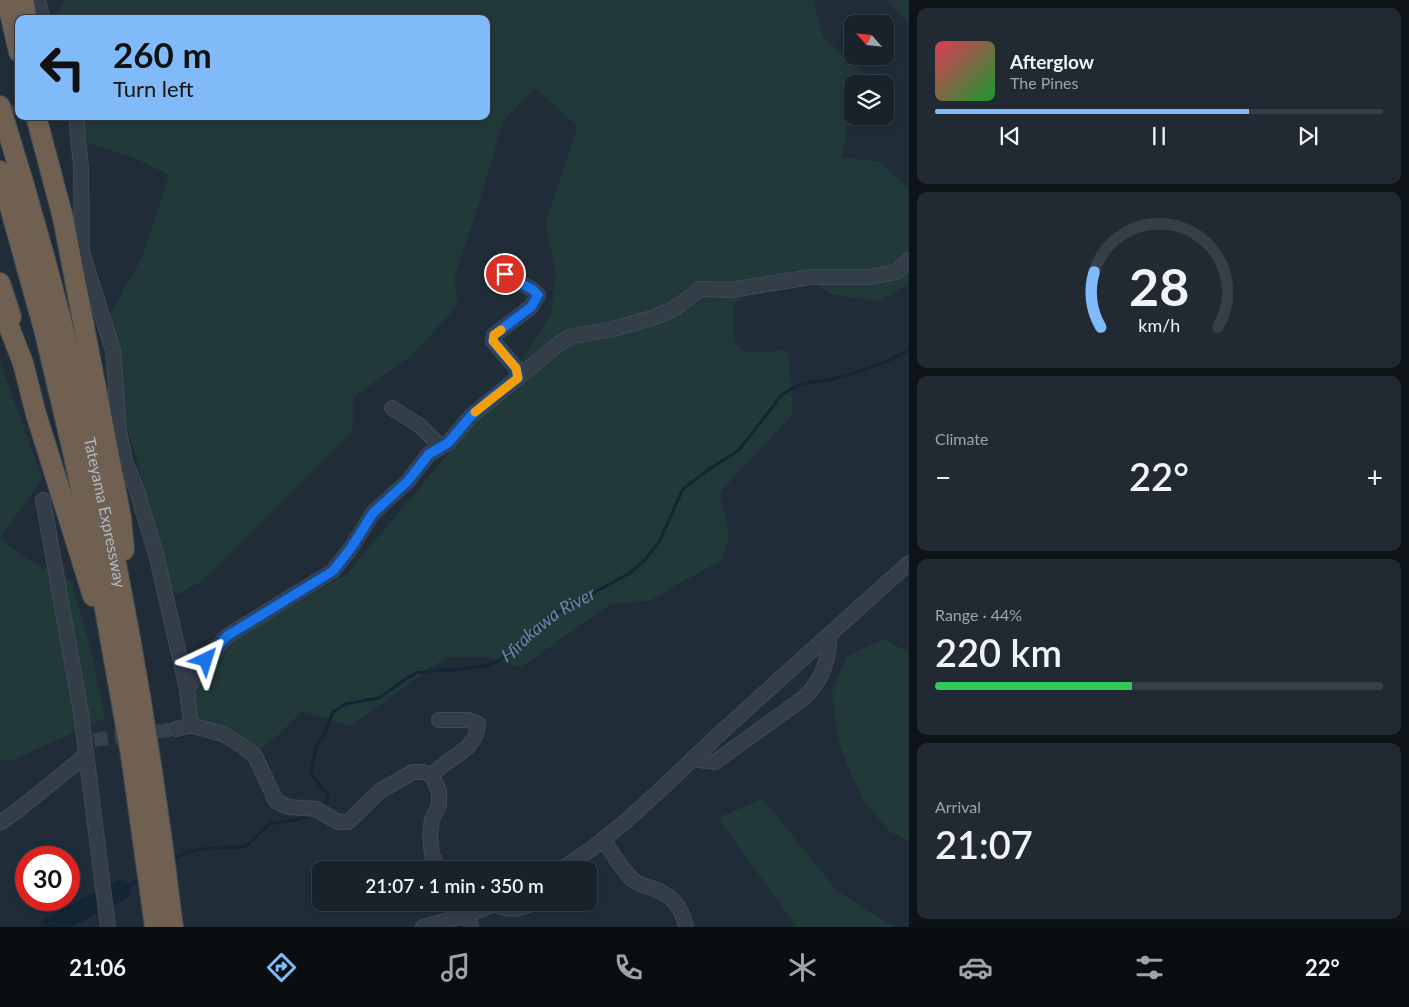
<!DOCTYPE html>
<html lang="en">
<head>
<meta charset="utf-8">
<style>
	:root { --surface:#18222a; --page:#212a32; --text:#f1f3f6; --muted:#9fa4a8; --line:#363f47; --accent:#81baf8 }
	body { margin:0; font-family:Lato,sans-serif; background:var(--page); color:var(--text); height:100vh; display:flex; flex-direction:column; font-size:19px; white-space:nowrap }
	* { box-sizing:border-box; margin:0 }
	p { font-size:16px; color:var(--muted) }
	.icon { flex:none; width:28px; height:28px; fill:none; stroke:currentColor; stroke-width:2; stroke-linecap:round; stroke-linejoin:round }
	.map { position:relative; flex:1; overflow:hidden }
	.details { display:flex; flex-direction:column; gap:8px; padding:8px; background:#0d1317; width:500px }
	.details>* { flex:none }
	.top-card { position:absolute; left:15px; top:15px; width:475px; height:105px; border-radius:10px; box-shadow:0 2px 8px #0003,0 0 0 1px var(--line); background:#81baf8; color:#111; overflow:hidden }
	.needle { width:32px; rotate:297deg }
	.tools { position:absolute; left:844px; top:15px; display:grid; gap:10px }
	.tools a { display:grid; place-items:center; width:50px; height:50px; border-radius:10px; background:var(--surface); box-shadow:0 2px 8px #0003,0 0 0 1px var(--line); font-size:25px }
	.speed { position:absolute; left:15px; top:846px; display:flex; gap:10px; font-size:25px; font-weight:700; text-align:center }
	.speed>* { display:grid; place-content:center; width:65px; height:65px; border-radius:50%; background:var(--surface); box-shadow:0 2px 8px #0003,0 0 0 1px var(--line); line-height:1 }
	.speed .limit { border:8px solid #d22; background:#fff; color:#111 }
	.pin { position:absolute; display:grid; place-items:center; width:42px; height:42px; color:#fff; margin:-21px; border:2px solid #fff; border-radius:50%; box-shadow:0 1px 5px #0007 }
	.me { position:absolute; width:55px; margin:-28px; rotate:41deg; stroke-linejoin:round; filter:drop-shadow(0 0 4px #0008) }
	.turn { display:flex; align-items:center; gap:18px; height:105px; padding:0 15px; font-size:22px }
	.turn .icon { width:65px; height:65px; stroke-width:2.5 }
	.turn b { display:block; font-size:35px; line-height:42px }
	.big { font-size:38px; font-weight:600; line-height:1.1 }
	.details .widget { flex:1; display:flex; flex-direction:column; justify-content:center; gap:8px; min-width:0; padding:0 18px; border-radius:10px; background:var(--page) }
	.details .dial { align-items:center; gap:0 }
	.dial svg { height:130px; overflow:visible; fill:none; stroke:var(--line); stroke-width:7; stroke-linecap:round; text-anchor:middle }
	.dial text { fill:var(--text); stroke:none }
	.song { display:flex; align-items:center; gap:15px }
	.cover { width:60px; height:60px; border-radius:8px; background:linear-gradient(135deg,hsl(350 70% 55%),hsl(130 70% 35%)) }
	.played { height:5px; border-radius:2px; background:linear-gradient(90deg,var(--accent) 70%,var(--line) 70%) }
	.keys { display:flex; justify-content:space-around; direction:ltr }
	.heat { display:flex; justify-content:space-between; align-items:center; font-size:28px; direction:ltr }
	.charge { height:8px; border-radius:4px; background:linear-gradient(90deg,#34c759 44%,var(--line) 0) }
	.trip { position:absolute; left:312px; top:861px; width:285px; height:50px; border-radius:10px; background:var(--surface); box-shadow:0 2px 8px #0003,0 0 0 1px var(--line); font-weight:600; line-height:50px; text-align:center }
	.tabs { display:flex; height:80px; justify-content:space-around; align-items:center; background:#0a0e11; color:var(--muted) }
	.tabs .icon { width:35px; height:35px }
	.tabs .on { color:var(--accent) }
	.tabs b { font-size:22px; color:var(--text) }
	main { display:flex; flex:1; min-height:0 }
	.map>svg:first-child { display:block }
	.green { fill:#223939 }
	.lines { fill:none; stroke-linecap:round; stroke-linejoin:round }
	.stream { stroke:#142535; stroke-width:3 }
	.river { stroke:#142535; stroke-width:20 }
	.minor-tunnel { stroke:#35424d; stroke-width:14; stroke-dasharray:14 7; stroke-linecap:butt }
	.minor-casing { stroke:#404a55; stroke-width:16 }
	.highway-casing { stroke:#3e4953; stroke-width:22 }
	.minor { stroke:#343e49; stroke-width:14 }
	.highway { stroke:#6f6051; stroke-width:20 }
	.route-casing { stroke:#114b97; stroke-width:12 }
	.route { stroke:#1a73e8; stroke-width:9 }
	.slow { stroke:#f59e0b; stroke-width:9 }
	.labels { text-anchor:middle; stroke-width:5; stroke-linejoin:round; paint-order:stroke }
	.street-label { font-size:16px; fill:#aeb9c5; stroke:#19232d }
	.water-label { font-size:18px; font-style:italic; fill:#6787a5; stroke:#19232d }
</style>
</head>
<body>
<main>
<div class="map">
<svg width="909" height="927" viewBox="0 0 909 927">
	<rect width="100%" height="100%" fill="#202d38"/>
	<path class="green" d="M66,0H817L813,2L824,39L878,84H852V116H855L848,120L842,157L880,162L909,189V283L880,301L831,294L793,271L733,304L734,342L746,352L788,351L793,414L720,492L729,538L721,560L649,601L611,604L521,667L488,657H446L351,726L302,711L278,735L260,749L187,733L197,684L234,638L346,575L501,391L551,315L556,272L545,223L578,127L535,88L503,121L480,200L454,278L458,305L411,356L354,397L352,431L203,580L178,595L151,570L139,465L124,417L111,313L143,256L169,175L132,157L88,143L82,116H486V19H59L58,12Z
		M885,0H909V22Z
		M0,362L42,479L0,538L22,556L70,580L89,642L105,718L11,761L0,759Z
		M885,639L909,653V841L889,831L862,799L839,744L832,692L846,657L863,648Z
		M763,799L836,890L894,927H797L718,818Z"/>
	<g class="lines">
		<g class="stream">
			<path id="s1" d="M321,809L329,797L311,774L316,747L325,733L333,712L345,704L379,698L404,680L416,673L436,670H456L491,665L511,653L528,635L556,613L630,573L644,561L659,542L683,489L708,470L739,450L780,397C805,376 818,385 845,376C867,369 889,362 909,350"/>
			<path d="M173,859C195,846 220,848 245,847L269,824L295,820L314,814"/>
			<path d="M121,890L141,878"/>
		</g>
		<path class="river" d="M50,927L121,890"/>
		<path class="minor-tunnel" d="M0,111L19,112
			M94,740L176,729"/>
		<g class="minor-casing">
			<path id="minor" d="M38,0L43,19
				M76,116L81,167L82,252L113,350L119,430L125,461L137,491L157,558L187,689L191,725
				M505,274L533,290L538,295L531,307L494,335L493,341L516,368L518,378
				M392,408L419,425L441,447
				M43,500L81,713L108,927
				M187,689L206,660L227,636L333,571L351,548L373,513L408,481L429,454L448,443L471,416L560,343L569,337L617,328L652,318L674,309L700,289L731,290L811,277H870L896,272L909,260
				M176,729L191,725L223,734L241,745L255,756L276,801L288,807L316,809L338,822H348L380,791L413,772H423L432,776L439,791V805L432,819L430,835L432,855L439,870
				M692,759L715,762L805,697C824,677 828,661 830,634
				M432,776C447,756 476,753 478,724L468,720H439
				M0,823L17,811L86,755
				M603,839C612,852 620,867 631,878C637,884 644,886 652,888C672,895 682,907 686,927
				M560,870C622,832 672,777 725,729C786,673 848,618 909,563
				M459,902L467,915L471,927
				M495,904C511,912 522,908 537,902
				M423,927L467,915L499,902"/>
		</g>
		<g class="highway-casing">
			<g id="highway">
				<path d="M7,0L19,52"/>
				<path d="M23,0L27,19"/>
				<path id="s2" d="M0,106C84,373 140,649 173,927"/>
				<path d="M36,116L63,218L121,518L124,550"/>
				<path d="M0,171L44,329L73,452L97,564L131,755L155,927"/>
				<path d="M0,283L11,317"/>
				<path d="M0,304L23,363L36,414L93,596"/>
			</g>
		</g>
		<use href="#minor" class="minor"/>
		<use href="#highway" class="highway"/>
	</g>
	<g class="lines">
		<g class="route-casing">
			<path id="route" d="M206,660L227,636L333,571L351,548L373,513L408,481L429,454L448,443L471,416L493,397L518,378L516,368L493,341L494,335L531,307L538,295L533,290L505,274"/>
		</g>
		<use href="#route" class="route"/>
		<path class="slow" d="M475,412L518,378L516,368L493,341L494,335L501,330"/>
	</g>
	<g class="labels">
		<g class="street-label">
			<text dy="6" stroke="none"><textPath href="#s2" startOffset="420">Tateyama Expressway</textPath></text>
		</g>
		<g class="water-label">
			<text dy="6" stroke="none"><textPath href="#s1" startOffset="350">Hirakawa River</textPath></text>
		</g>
	</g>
</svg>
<div class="tools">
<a><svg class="needle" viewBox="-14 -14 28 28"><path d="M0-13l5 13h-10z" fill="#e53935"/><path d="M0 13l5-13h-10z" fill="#9fa4a8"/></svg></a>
<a><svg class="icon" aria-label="layers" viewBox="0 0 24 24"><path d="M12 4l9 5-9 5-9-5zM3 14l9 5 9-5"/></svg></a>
</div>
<div class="speed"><div class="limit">30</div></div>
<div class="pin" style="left:505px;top:274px;background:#d93025"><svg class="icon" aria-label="arrive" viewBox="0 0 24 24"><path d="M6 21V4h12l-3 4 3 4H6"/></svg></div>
<svg class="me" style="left:206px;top:660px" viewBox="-20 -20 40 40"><path d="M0-17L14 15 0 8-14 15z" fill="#1a73e8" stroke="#fff" stroke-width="4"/></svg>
<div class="trip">21:07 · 1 min · 350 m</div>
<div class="top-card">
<div class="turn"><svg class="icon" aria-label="left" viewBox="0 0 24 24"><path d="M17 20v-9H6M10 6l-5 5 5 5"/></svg><div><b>260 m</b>Turn left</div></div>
</div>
</div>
<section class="details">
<div class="widget">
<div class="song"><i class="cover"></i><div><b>Afterglow</b><p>The Pines</p></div></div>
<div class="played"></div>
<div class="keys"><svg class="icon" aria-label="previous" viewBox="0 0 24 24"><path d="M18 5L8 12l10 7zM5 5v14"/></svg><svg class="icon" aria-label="pause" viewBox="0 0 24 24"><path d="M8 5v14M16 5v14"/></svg><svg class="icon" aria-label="next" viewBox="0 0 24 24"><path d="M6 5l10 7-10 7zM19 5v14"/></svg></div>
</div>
<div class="widget dial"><svg viewBox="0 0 100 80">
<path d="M14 69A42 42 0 1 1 86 69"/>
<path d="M14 69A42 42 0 0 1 10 35" stroke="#81baf8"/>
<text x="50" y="56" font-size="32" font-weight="700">28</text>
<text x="50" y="72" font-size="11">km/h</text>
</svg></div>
<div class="widget"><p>Climate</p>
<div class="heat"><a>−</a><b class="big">22°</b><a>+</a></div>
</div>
<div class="widget"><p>Range · 44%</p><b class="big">220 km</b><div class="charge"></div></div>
<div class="widget"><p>Arrival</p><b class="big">21:07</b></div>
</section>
</main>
<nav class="tabs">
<b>21:06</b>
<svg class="icon on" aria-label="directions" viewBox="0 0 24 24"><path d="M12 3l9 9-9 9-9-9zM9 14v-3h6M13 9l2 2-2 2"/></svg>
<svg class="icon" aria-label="music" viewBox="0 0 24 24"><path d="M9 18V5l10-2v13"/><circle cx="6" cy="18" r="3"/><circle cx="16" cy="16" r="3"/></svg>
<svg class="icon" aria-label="phone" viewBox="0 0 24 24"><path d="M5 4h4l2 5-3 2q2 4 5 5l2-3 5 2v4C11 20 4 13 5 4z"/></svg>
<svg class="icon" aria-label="climate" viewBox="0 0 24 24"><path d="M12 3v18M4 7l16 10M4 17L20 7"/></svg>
<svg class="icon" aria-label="car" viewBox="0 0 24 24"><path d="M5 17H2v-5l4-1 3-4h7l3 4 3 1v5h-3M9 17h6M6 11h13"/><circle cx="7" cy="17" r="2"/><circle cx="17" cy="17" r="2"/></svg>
<svg class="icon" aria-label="filters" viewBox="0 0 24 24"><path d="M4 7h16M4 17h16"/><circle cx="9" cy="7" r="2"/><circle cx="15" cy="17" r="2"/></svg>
<b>22°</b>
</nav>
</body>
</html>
